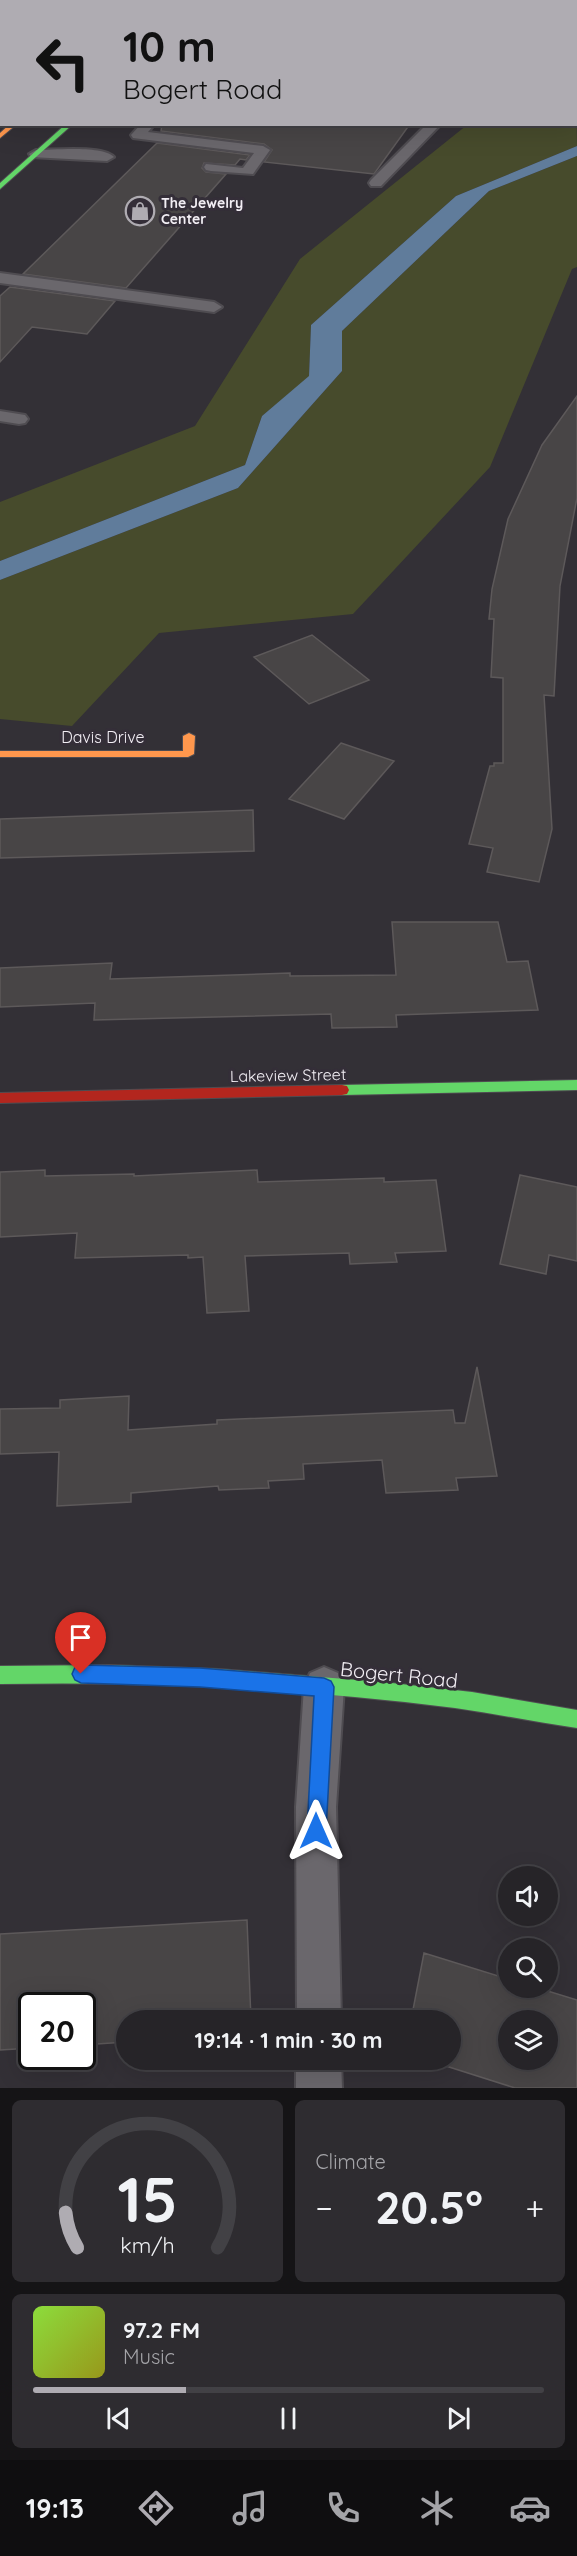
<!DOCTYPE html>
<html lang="en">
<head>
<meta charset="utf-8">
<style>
	:root { --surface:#262428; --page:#2e2c30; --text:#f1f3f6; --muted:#a4a4a8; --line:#424145; --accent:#afacb2 }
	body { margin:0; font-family:Quicksand,sans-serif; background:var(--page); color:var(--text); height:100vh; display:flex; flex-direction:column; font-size:22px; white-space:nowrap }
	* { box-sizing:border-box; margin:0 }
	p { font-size:20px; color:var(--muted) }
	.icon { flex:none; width:33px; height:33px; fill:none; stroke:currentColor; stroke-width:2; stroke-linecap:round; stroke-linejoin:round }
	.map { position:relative; height:2088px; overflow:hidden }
	.details { display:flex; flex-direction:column; gap:12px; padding:12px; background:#151416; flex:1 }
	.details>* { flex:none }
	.top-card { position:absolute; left:0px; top:0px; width:578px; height:126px; box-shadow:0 6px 24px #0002,0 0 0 2px var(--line); background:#afacb2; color:#111; overflow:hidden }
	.controls { position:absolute; left:498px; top:1866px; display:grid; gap:12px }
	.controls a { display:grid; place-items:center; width:60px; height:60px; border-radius:50%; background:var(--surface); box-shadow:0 6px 24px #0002,0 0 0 2px var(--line); font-size:30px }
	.speed { position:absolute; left:18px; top:1992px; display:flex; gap:12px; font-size:30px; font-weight:700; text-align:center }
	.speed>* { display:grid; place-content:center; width:78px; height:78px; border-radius:50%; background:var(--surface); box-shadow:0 6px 24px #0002,0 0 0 2px var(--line); line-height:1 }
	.speed .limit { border:3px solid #111; border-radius:9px; background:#fff; color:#111 }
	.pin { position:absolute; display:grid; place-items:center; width:51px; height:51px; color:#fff; margin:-62px -26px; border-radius:50% 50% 50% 0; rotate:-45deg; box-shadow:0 0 6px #0007 }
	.pin .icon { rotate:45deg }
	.me { position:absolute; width:66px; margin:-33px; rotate:0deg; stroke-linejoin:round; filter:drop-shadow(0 0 4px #0008) }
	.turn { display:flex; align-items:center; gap:21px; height:126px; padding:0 24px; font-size:27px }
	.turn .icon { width:78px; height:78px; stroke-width:2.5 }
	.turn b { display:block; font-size:42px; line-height:51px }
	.big { font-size:45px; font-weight:800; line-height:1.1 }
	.details .widget { flex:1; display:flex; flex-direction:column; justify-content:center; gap:9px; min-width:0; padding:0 21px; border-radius:9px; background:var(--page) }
	.details .dial { align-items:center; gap:0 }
	.dial svg { height:156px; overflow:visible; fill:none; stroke:var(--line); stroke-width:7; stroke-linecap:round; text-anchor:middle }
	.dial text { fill:var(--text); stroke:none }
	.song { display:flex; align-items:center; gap:18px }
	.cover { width:72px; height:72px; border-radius:9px; background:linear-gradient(135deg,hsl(90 70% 55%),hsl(60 70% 35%)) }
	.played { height:6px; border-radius:3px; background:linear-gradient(90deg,var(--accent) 30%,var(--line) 30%) }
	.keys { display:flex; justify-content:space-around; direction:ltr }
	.heat { display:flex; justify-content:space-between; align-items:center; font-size:33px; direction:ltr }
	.details .tiles { flex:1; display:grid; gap:12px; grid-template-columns:1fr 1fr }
	.widget:last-child { grid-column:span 2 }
	.trip { position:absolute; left:116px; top:2010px; width:345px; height:60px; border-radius:30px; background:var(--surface); box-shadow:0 6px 24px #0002,0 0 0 2px var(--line); font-weight:800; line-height:60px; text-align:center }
	.tab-bar { display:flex; height:96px; justify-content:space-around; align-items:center; background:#0f0e10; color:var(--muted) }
	.tab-bar .icon { width:42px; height:42px }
	.tab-bar .on { color:var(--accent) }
	.tab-bar b { font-size:27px; color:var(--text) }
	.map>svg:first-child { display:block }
	.green { fill:#474b2c }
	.water { fill:#607c9b }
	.building { fill:#484546; stroke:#5d595a; stroke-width:1.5; fill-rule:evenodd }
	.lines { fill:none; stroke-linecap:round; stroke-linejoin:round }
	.lane-casing { stroke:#4f4c51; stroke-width:4 }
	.fast-casing { stroke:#4f4c51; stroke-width:2 }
	.slow-casing { stroke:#4f4c51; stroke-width:2 }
	.jam-casing { stroke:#4f4c51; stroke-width:2 }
	.lane { fill:#6a676c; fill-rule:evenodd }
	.fast { fill:#63d668; fill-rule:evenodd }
	.slow { fill:#ff974d; fill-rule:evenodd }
	.jam { fill:#b3261e; fill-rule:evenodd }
	.route { fill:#1a73e8; stroke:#114b97; stroke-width:1.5 }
	.labels { text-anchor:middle; stroke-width:6; stroke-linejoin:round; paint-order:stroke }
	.far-poi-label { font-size:14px; font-weight:bold; fill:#f2eef4; stroke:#342e38; text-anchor:start }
	.street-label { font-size:16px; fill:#f2eef4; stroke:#342e38 }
	.near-street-label { font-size:20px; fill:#f2eef4; stroke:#342e38 }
</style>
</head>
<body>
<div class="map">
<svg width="577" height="2088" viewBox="0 0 577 2088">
	<rect width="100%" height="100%" fill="#333036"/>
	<path class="green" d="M576,76L577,146L456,196L311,325L309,377L262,416L245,465L0,561V502L195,426L300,259L467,125L576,124Z
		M577,156V267L572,269L490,467L353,614L159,633L72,726L0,719V580L238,488L342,371V331L489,191Z"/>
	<path class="water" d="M577,146V156L489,191L342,331V371L238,488L0,580V561L245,465L262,416L309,376L311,325L456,196Z"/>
	<path class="building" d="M162,124H410L374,174L264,162L272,150L264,144L161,131Z
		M157,143L250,155L246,160L240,159L235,165L204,163L202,168L206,172L226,174L126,288L23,274Z
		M10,287L115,301L87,334L32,327L0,362V296Z
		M577,396V498L560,586L554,696L544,695L552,829L539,882L487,872L493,848L469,844L490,766H494V763H503V678L491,677L494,619H489L492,589L508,519L542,445Z
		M312,635L369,680L309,704L254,657Z
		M341,743L394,761L344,819L289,799Z
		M253,810L254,851L0,858V819Z
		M392,922H498L507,962L528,961L538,1010L396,1015L397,1027L332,1028L331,1014L94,1020L95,1003L0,1007V968L112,963L110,979L290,973V976L396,975Z
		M45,1170V1176L134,1174V1176L257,1170L258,1182L384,1178V1182L436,1180L446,1251L395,1253L397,1262L350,1264L349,1253L245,1256L249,1311L207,1313L203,1257L188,1258V1255L75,1258L77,1233L0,1237V1172Z
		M520,1175L577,1187V1261L549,1255L546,1274L500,1264Z
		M477,1367L497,1476L456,1478L458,1490L386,1493L382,1460L303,1464L304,1479L268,1481L269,1488L219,1490L218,1486L131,1493V1502L57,1506L59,1452L0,1454V1409L60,1408V1400L129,1396L128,1430L217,1424V1420L453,1410L455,1423H465Z
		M247,1920L251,2020H126V2042L82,2045V2006H32V2048L0,2050V1934Z
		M424,1953L508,1979V1988H538L577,2000V2088H515L427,2060H450V2020H411ZM508,2020H548V2060H508Z"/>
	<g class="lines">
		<g class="lane-casing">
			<path id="lane" d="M370,0H382L370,2Z
				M0,12H2V18H0Z
				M0,88H2V96H0Z
				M141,124H155L148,132L263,146L270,150L253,174L211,171L206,170L204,167L206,164L243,168L254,153L133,138L131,135Z
				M427,124H441L381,186H371L369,183L371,180Z
				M36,150C54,150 102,145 114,157L107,161L31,157L29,154Z
				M0,273L214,302L222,307L214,312L0,283Z
				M0,411L25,415L28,419L25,423L19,424L0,421Z
				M324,1667L338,1673L344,1687L336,1807L341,2020H297L296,1807L304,1687L310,1673Z
				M296,2060H341L342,2088H296Z"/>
		</g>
		<g class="fast-casing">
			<path id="fast" d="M157,0H163L156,2Z
				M200,0H206L199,2Z
				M66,124H73L0,189V183Z
				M577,1080V1090L342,1095L337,1094L335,1090L337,1086L342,1085Z
				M109,1665L219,1669L383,1682L472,1692L577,1710V1728C536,1722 496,1714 455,1708C305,1689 152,1681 0,1684V1666Z"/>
		</g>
		<g class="slow-casing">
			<path id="slow" d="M10,124H17L0,138V133Z
				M189,733L195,736L194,754L188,757H0V751H183V736Z"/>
		</g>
		<g class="jam-casing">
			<path id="jam" d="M342,1085L347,1086L349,1090L347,1094L342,1095L0,1103V1093Z"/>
		</g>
		<use href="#lane" class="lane"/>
		<use href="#fast" class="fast"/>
		<use href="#slow" class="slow"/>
		<use href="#jam" class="jam"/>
	</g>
	<path class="route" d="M81,1665L200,1668L324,1678L331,1681L334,1687L326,1831L324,1838L316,1841L309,1838L307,1831L314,1696L200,1687L81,1683L75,1680L72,1674L75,1667Z"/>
	<defs>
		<g id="shop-ring" transform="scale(1.5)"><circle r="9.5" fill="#342e38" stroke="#afacb2" stroke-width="1.5"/><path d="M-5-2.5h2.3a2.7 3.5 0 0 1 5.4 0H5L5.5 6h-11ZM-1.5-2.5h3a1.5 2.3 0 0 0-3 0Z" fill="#afacb2"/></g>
	</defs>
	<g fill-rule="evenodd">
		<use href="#shop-ring" x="140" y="211"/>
	</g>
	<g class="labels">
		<g class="far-poi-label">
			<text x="161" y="208">The Jewelry<tspan x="161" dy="16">Center</tspan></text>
		</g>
		<g class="street-label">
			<text x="103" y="743">Davis Drive</text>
			<text transform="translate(288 1075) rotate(-1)" y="6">Lakeview Street</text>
		</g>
		<g class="near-street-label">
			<text transform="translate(399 1675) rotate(6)" y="7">Bogert Road</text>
		</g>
	</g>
</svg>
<div class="controls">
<a><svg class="icon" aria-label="sound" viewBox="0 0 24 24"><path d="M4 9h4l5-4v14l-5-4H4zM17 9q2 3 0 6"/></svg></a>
<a><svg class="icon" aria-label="search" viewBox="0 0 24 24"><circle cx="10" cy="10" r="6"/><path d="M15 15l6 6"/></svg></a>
<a><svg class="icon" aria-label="layers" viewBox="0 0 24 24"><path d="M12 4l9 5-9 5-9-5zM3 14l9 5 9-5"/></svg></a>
</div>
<div class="speed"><div class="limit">20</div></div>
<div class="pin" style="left:81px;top:1674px;background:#d93025"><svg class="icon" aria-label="arrive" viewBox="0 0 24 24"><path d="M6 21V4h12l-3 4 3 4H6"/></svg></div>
<svg class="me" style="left:316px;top:1831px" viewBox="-20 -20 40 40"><path d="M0-17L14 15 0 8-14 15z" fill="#1a73e8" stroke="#fff" stroke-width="4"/></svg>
<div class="trip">19:14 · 1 min · 30 m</div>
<div class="top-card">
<div class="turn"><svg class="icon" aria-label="left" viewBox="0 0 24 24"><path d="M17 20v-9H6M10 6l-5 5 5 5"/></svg><div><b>10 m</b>Bogert Road</div></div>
</div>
</div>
<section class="details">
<div class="tiles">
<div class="widget dial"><svg viewBox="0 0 100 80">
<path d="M14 69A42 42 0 1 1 86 69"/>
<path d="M14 69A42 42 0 0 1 8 51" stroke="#afacb2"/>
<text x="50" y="56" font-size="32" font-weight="700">15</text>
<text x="50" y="72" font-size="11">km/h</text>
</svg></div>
<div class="widget"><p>Climate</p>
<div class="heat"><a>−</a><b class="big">20.5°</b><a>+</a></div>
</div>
<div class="widget">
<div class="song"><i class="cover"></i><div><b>97.2 FM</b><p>Music</p></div></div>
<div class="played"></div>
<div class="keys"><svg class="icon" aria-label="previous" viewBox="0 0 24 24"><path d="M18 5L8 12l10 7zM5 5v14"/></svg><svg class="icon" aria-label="pause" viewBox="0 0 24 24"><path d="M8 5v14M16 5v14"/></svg><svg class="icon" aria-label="next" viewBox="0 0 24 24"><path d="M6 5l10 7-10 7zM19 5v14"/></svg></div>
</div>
</div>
</section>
<nav class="tab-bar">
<b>19:13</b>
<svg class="icon on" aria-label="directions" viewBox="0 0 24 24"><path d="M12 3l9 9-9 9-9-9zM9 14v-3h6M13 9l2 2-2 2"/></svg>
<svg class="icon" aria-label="music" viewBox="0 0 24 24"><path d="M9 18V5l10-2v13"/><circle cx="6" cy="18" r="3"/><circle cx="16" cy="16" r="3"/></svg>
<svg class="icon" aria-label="phone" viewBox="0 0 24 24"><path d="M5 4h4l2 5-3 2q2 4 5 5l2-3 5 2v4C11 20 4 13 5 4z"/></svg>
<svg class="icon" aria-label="climate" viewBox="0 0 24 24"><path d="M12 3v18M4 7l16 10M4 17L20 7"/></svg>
<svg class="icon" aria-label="car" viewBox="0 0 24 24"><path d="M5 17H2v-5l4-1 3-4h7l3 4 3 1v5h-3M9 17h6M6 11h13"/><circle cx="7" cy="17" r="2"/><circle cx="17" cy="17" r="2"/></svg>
</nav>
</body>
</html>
